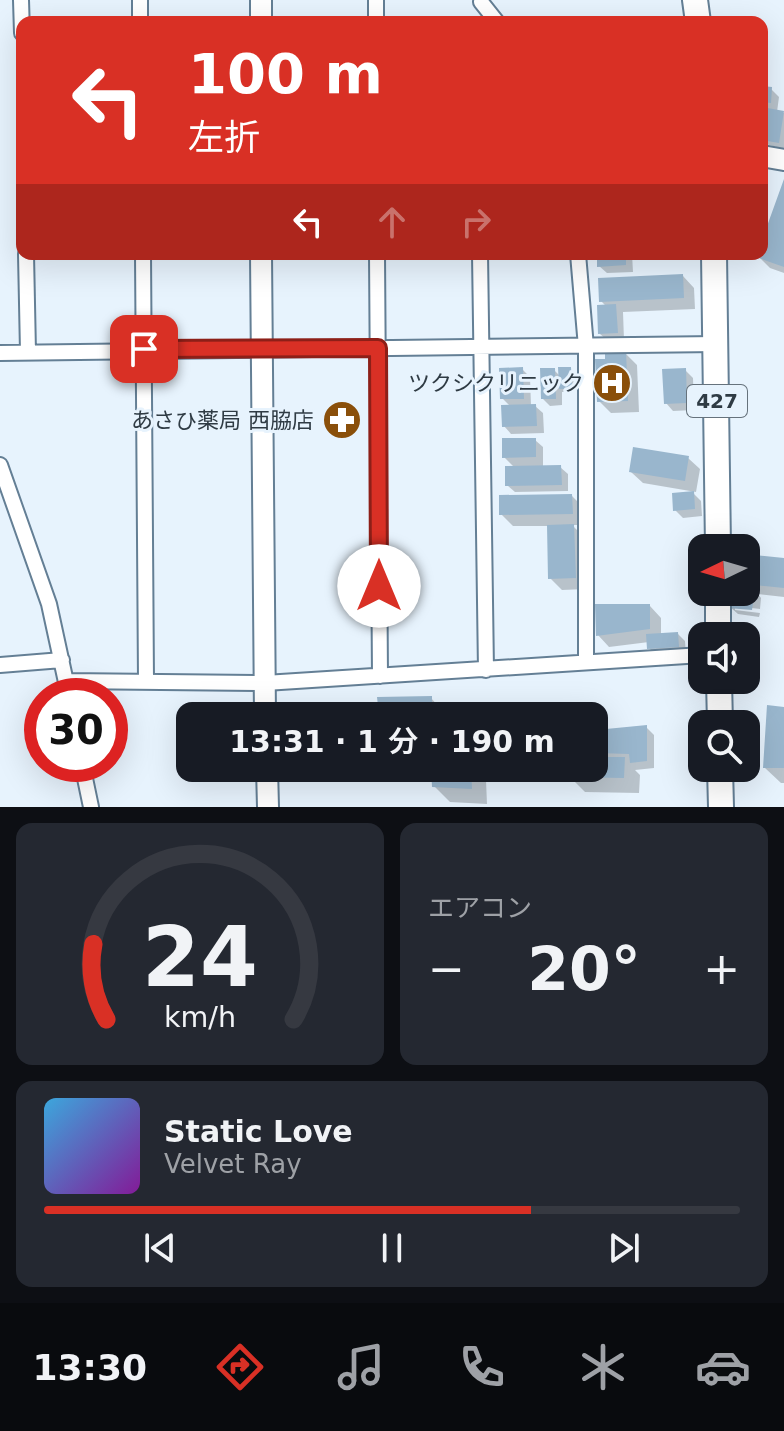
<!DOCTYPE html>
<html lang="ja">
<head>
<meta charset="utf-8">
<style>
	:root { --surface:#171b24; --page:#242831; --text:#f1f3f6; --muted:#9ea1a6; --line:#363941; --accent:#d93025 }
	body { margin:0; font-family:"DejaVu Sans","Noto Sans JP",sans-serif; background:var(--page); color:var(--text); height:100vh; display:flex; flex-direction:column; font-size:30px; white-space:nowrap }
	* { box-sizing:border-box; margin:0 }
	p { font-size:26px; color:var(--muted) }
	.icon { flex:none; width:44px; height:44px; fill:none; stroke:currentColor; stroke-width:2; stroke-linecap:round; stroke-linejoin:round }
	.map { position:relative; height:807px; overflow:hidden }
	.panel { display:flex; flex-direction:column; gap:16px; padding:16px; background:#0d0f14; flex:1 }
	.panel>* { flex:none }
	.hud { position:absolute; left:16px; top:16px; width:752px; height:244px; border-radius:16px; box-shadow:0 8px 32px #0002; background:#d93025; color:#fff; overflow:hidden }
	.needle { width:52px; rotate:265deg }
	.fabs { position:absolute; left:688px; top:534px; display:grid; gap:16px }
	.fabs a { display:grid; place-items:center; width:72px; height:72px; border-radius:16px; background:var(--surface); box-shadow:0 8px 32px #0002; font-size:40px }
	.speed { position:absolute; left:24px; top:678px; display:flex; gap:16px; font-size:40px; font-weight:700; text-align:center }
	.speed>* { display:grid; place-content:center; width:104px; height:104px; border-radius:50%; background:var(--surface); box-shadow:0 8px 32px #0002; line-height:1 }
	.speed .limit { border:12px solid #d22; background:#fff; color:#111 }
	.pin { position:absolute; display:grid; place-items:center; width:68px; height:68px; color:#fff; margin:-34px; border-radius:16px; box-shadow:0 4px 12px #0006 }
	.me { position:absolute; width:88px; margin:-44px; rotate:0deg; stroke-linejoin:round; filter:drop-shadow(0 0 6px #0008) }
	.turn { display:flex; align-items:center; gap:28px; height:168px; padding:0 40px; font-size:36px }
	.turn .icon { width:104px; height:104px; stroke-width:2.5 }
	.turn b { display:block; font-size:56px; line-height:68px }
	.lanes { display:flex; align-items:center; height:76px; padding:0 40px; background:#0003; justify-content:center; gap:40px; direction:ltr }
	.lanes .off { opacity:.35 }
	.big { font-size:60px; font-weight:600; line-height:1.1 }
	.panel .card { flex:1; display:flex; flex-direction:column; justify-content:center; gap:12px; min-width:0; padding:0 28px; border-radius:16px; background:var(--page) }
	.panel .dial { align-items:center; gap:0 }
	.dial svg { height:208px; overflow:visible; fill:none; stroke:var(--line); stroke-width:7; stroke-linecap:round; text-anchor:middle }
	.dial text { fill:var(--text); stroke:none }
	.song { display:flex; align-items:center; gap:24px }
	.cover { width:96px; height:96px; border-radius:12px; background:linear-gradient(135deg,hsl(200 70% 55%),hsl(290 70% 35%)) }
	.played { height:8px; border-radius:4px; background:linear-gradient(90deg,var(--accent) 70%,var(--line) 70%) }
	.keys { display:flex; justify-content:space-around; direction:ltr }
	.heat { display:flex; justify-content:space-between; align-items:center; font-size:44px; direction:ltr }
	.panel .tiles { flex:1; display:grid; gap:16px; grid-template-columns:1fr 1fr }
	.card:last-child { grid-column:span 2 }
	.trip { position:absolute; left:176px; top:702px; width:432px; height:80px; border-radius:16px; background:var(--surface); box-shadow:0 8px 32px #0002; font-weight:600; line-height:80px; text-align:center }
	.menu { display:flex; height:128px; justify-content:space-around; align-items:center; background:#090b0e; color:var(--muted) }
	.menu .icon { width:56px; height:56px }
	.menu .active { color:var(--accent) }
	.menu b { font-size:36px; color:var(--text) }
	.map>svg:first-child { display:block }
	.shadow { fill:#0003 }
	.building { fill:#99b6cd }
	.lines { fill:none; stroke-linecap:round; stroke-linejoin:round }
	.street-casing { stroke:#647f95; stroke-width:18 }
	.secondary-casing { stroke:#647f95; stroke-width:24 }
	.highway-casing { stroke:#647f95; stroke-width:28 }
	.street { stroke:#fff; stroke-width:14 }
	.secondary { stroke:#fff; stroke-width:20 }
	.highway { stroke:#fff; stroke-width:24 }
	.route-casing { stroke:#8d1f18; stroke-width:20 }
	.route { stroke:#d93025; stroke-width:14 }
	.labels { text-anchor:middle; stroke-width:6; stroke-linejoin:round; paint-order:stroke }
	.shield { fill:#e7f3fd; stroke:#66727c; stroke-width:2 }
	.shield-label { font-size:20px; font-weight:bold; fill:#2f3b44 }
	.poi-label { font-size:22px; fill:#2f3b44; stroke:#e7f3fd; text-anchor:end }
</style>
</head>
<body>
<div class="map">
<svg width="784" height="807" viewBox="0 0 784 807">
	<rect width="100%" height="100%" fill="#e7f3fd"/>
	<path class="shadow" d="M762,88L771,89L779,97L777,112L784,113V149L762,143Z
		M784,186V273L770,268L758,256L762,254V246Z
		M599,254H632L633,272L607,273L599,266Z
		M683,276L694,288L695,309L623,312L624,340L608,341L600,334L606,306L601,301Z
		M625,353L637,365L639,412L611,413L599,401L607,361Z
		M570,369L573,372L574,392H562V405L550,406L542,398L554,370L560,376Z
		M523,370L530,377L531,406H535L543,413L544,433L511,434L504,426L510,406L502,398Z
		M685,370L693,378L694,410L673,411L666,403Z
		M535,440L543,447V467H560L568,474V491L515,492L507,485L515,468L504,457Z
		M688,458L700,469L696,492L643,483L631,472Z
		M693,493L701,501L702,516L683,518L675,510Z
		M572,496L583,507L584,525H572L585,538L586,589L562,590L550,578L549,526H513L501,514Z
		M784,560V597L758,594L761,598L760,609L735,606V610L760,613L759,617L738,614L730,607L731,592L752,590L746,584V568Z
		M650,606L661,618V635L678,634L685,641L686,654L657,656L649,648V642L609,647L598,635Z
		M431,698L447,716H381Z
		M784,709V783H781L765,768Z
		M646,727L654,735V768L635,770L640,775L639,793L585,792L569,776V773L486,780L487,804L450,802L434,786L433,768H594V759H607L600,752Z"/>
	<path class="building" d="M762,86L772,87L771,103L762,102Z
		M762,107L784,111L779,143L762,140Z
		M784,179V267L756,257L757,254H762V240Z
		M597,254H626V265L597,267Z
		M683,274L684,298L599,302L598,278Z
		M616,304L618,333L598,334L597,305Z
		M626,351L628,401L597,402L595,359H605V352Z
		M523,367L524,399H500L499,368Z
		M558,367H571L572,389H559Z
		M540,368H555L556,399H541Z
		M686,368L687,403L664,404L662,369Z
		M536,404L537,426L502,427L501,405Z
		M502,438H536V457L502,458Z
		M633,447L689,456L685,481L629,472Z
		M561,465L562,485L505,486V466Z
		M694,491L695,509L673,511L672,493Z
		M572,494L573,514L499,515V495Z
		M574,524L576,578L548,579L547,525Z
		M746,554L784,558V588L746,584Z
		M746,588L755,589L752,610L728,608L729,592H746Z
		M595,604H650V629L596,636Z
		M678,632L679,647L647,649L646,634Z
		M432,696V716H379L377,697Z
		M767,705L784,707V768H763Z
		M647,725V761L630,763L629,754L598,753L596,737L606,729Z
		M594,757H625L624,778L567,777V768H594Z
		M431,768H471L472,789L432,787Z"/>
	<g class="lines">
		<g class="street-casing">
			<path id="street" d="M21,0L22,33
				M140,0V22
				M376,0V22
				M481,2L497,22
				M26,254L28,352
				M143,254L146,680
				M377,254L380,676
				M480,254L486,670
				M578,254L586,347V662
				M0,353L717,344
				M0,465L49,604L69,696
				M0,665L62,660
				M66,681L265,683L702,655
				M82,764L91,807"/>
		</g>
		<g class="secondary-casing">
			<path id="secondary" d="M261,0V22
				M762,156L784,160
				M261,254L265,716
				M267,768L268,807"/>
		</g>
		<g class="highway-casing">
			<path id="highway" d="M695,0L698,22
				M714,254L718,548
				M718,592V636
				M719,680L720,724
				M720,768L721,807"/>
		</g>
		<use href="#street" class="street"/>
		<use href="#secondary" class="secondary"/>
		<use href="#highway" class="highway"/>
	</g>
	<g class="lines">
		<g class="route-casing">
			<path id="route" d="M144,349L378,348L379,586"/>
		</g>
		<use href="#route" class="route"/>
	</g>
	<defs>
		<g id="hospital-disc" transform="scale(2)"><circle r="9.5" fill="#8a4f0a" stroke="#e7f3fd"/><path d="M-5-5h3v3.5h4V-5h3V5h-3V1.5h-4V5h-3Z" fill="#fff"/></g>
		<g id="pharmacy-disc" transform="scale(2)"><circle r="9.5" fill="#8a4f0a" stroke="#e7f3fd"/><path d="M-2-6h4v4h4v4h-4v4h-4v-4h-4v-4h4Z" fill="#fff"/></g>
	</defs>
	<g fill-rule="evenodd">
		<use href="#hospital-disc" x="612" y="383"/>
		<use href="#pharmacy-disc" x="342" y="420"/>
	</g>
	<g class="labels">
		<rect class="shield" x="687" y="385" width="60" height="32" rx="6"/>
		<g class="shield-label">
			<text x="717" y="408">427</text>
		</g>
		<g class="poi-label">
			<text x="584" y="391">ツクシクリニック</text>
			<text x="314" y="428">あさひ薬局 西脇店</text>
		</g>
	</g>
</svg>
<div class="fabs">
<a><svg class="needle" viewBox="-14 -14 28 28"><path d="M0-13l5 13h-10z" fill="#e53935"/><path d="M0 13l5-13h-10z" fill="#9ea1a6"/></svg></a>
<a><svg class="icon" aria-label="sound" viewBox="0 0 24 24"><path d="M4 9h4l5-4v14l-5-4H4zM17 9q2 3 0 6"/></svg></a>
<a><svg class="icon" aria-label="search" viewBox="0 0 24 24"><circle cx="10" cy="10" r="6"/><path d="M15 15l6 6"/></svg></a>
</div>
<div class="speed"><div class="limit">30</div></div>
<div class="pin" style="left:144px;top:349px;background:#d93025"><svg class="icon" aria-label="arrive" viewBox="0 0 24 24"><path d="M6 21V4h12l-3 4 3 4H6"/></svg></div>
<svg class="me" style="left:379px;top:586px" viewBox="-20 -20 40 40"><circle r="19" fill="#fff"/><path d="M0-13L10 11 0 6-10 11z" fill="#d93025"/></svg>
<div class="trip">13:31 · 1 分 · 190 m</div>
<div class="hud">
<div class="turn"><svg class="icon" aria-label="left" viewBox="0 0 24 24"><path d="M17 20v-9H6M10 6l-5 5 5 5"/></svg><div><b>100 m</b>左折</div></div>
<div class="lanes"><svg class="icon" aria-label="left" viewBox="0 0 24 24"><path d="M17 20v-9H6M10 6l-5 5 5 5"/></svg><svg class="icon off" aria-label="ahead" viewBox="0 0 24 24"><path d="M12 20V5M6 11l6-6 6 6"/></svg><svg class="icon off" aria-label="right" viewBox="0 0 24 24"><path d="M7 20v-9h11M14 6l5 5-5 5"/></svg></div>
</div>
</div>
<section class="panel">
<div class="tiles">
<div class="card dial"><svg viewBox="0 0 100 80">
<path d="M14 69A42 42 0 1 1 86 69"/>
<path d="M14 69A42 42 0 0 1 9 40" stroke="#d93025"/>
<text x="50" y="56" font-size="32" font-weight="700">24</text>
<text x="50" y="72" font-size="11">km/h</text>
</svg></div>
<div class="card"><p>エアコン</p>
<div class="heat"><a>−</a><b class="big">20°</b><a>+</a></div>
</div>
<div class="card">
<div class="song"><i class="cover"></i><div><b>Static Love</b><p>Velvet Ray</p></div></div>
<div class="played"></div>
<div class="keys"><svg class="icon" aria-label="previous" viewBox="0 0 24 24"><path d="M18 5L8 12l10 7zM5 5v14"/></svg><svg class="icon" aria-label="pause" viewBox="0 0 24 24"><path d="M8 5v14M16 5v14"/></svg><svg class="icon" aria-label="next" viewBox="0 0 24 24"><path d="M6 5l10 7-10 7zM19 5v14"/></svg></div>
</div>
</div>
</section>
<nav class="menu">
<b>13:30</b>
<svg class="icon active" aria-label="directions" viewBox="0 0 24 24"><path d="M12 3l9 9-9 9-9-9zM9 14v-3h6M13 9l2 2-2 2"/></svg>
<svg class="icon" aria-label="music" viewBox="0 0 24 24"><path d="M9 18V5l10-2v13"/><circle cx="6" cy="18" r="3"/><circle cx="16" cy="16" r="3"/></svg>
<svg class="icon" aria-label="phone" viewBox="0 0 24 24"><path d="M5 4h4l2 5-3 2q2 4 5 5l2-3 5 2v4C11 20 4 13 5 4z"/></svg>
<svg class="icon" aria-label="climate" viewBox="0 0 24 24"><path d="M12 3v18M4 7l16 10M4 17L20 7"/></svg>
<svg class="icon" aria-label="car" viewBox="0 0 24 24"><path d="M5 17H2v-5l4-1 3-4h7l3 4 3 1v5h-3M9 17h6M6 11h13"/><circle cx="7" cy="17" r="2"/><circle cx="17" cy="17" r="2"/></svg>
</nav>
</body>
</html>
